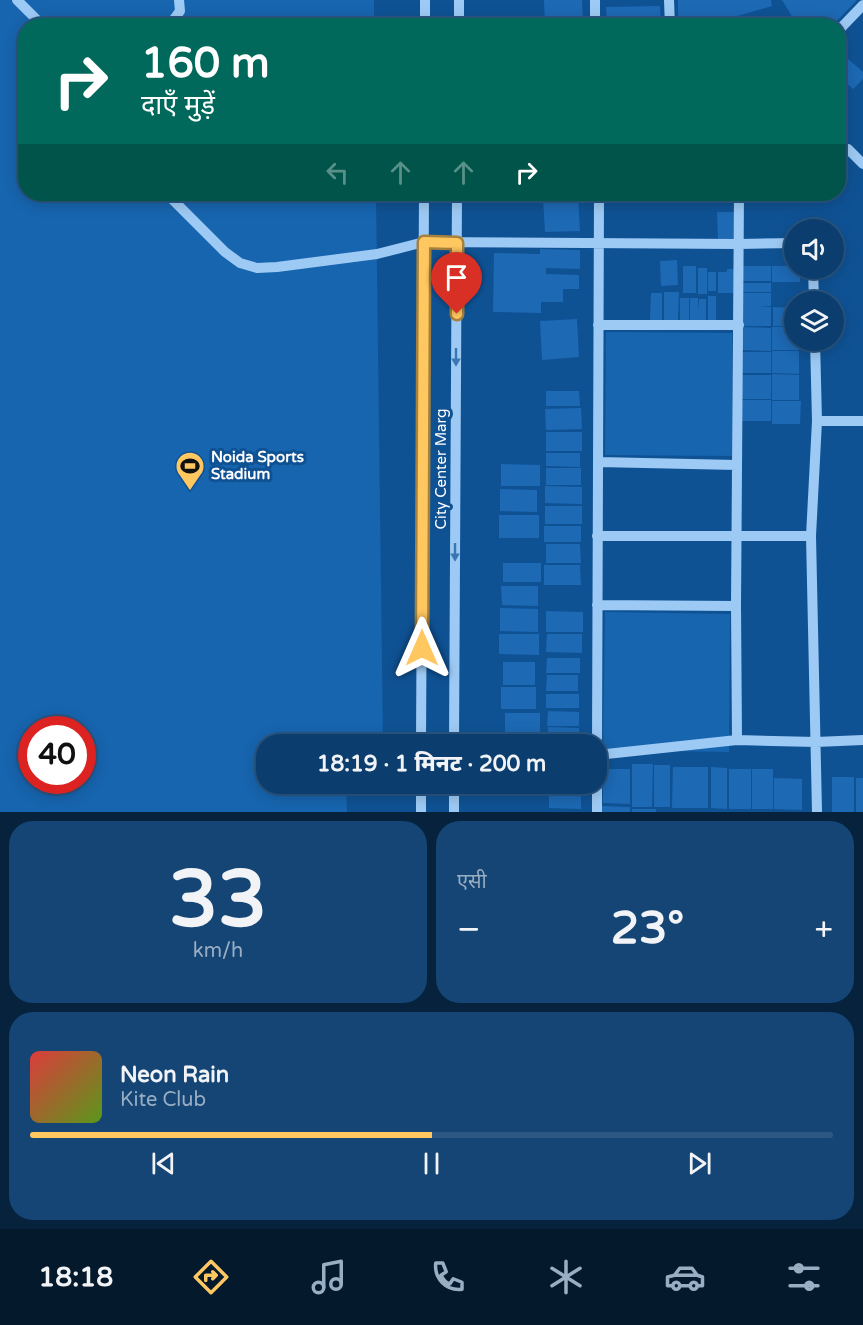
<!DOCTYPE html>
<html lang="hi">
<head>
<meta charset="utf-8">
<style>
	:root { --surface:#0b3e6f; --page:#144574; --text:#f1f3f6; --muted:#9aaec3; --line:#2b5782; --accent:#ffc760 }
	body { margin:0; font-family:"Varela Round","Noto Sans Devanagari",sans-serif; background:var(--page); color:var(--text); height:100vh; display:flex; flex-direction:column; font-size:22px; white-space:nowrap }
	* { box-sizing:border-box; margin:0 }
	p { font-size:20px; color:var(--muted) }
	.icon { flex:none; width:33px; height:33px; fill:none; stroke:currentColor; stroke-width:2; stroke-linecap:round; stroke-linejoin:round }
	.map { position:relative; height:812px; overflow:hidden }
	.side { display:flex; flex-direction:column; gap:9px; padding:9px; background:#06223d; flex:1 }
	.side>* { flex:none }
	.banner { position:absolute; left:18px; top:18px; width:828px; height:183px; border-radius:24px; box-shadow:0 3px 15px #0003,0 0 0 2px var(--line); background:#00695c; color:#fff; overflow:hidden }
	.controls { position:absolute; left:784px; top:219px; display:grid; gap:12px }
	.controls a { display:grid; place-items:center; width:60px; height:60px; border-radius:50%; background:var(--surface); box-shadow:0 3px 15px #0003,0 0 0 2px var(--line); font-size:30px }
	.speed { position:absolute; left:18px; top:716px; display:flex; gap:12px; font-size:30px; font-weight:700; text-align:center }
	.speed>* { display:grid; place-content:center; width:78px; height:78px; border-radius:50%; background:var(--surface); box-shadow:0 3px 15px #0003,0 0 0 2px var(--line); line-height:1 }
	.speed .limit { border:9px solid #d22; background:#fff; color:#111 }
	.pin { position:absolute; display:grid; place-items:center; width:51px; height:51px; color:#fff; margin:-62px -26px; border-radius:50% 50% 50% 0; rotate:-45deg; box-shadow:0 0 6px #0007 }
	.pin .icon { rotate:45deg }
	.me { position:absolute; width:66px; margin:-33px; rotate:0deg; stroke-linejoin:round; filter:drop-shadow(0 0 4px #0008) }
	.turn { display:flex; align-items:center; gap:21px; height:126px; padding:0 24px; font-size:27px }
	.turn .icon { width:78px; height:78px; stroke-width:2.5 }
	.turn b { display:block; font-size:42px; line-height:51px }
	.lanes { display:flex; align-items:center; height:57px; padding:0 24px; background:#0003; justify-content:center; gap:30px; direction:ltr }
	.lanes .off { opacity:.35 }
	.big { font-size:45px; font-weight:800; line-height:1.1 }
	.side .widget { flex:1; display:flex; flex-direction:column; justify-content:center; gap:9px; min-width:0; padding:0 21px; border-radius:24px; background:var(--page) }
	.side .dial { align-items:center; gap:0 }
	.dial b { font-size:78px; line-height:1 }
	.song { display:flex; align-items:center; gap:18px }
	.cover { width:72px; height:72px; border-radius:9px; background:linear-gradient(135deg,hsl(0 70% 55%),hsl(90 70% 35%)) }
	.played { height:6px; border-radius:3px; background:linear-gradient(90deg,var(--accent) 50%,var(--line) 50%) }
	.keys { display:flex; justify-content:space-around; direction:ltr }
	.heat { display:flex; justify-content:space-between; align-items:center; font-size:33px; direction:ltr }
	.side .tiles { flex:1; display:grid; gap:9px; grid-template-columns:1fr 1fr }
	.widget:last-child { grid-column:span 2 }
	.trip { position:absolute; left:256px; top:734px; width:351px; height:60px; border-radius:24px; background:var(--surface); box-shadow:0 3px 15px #0003,0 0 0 2px var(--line); font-weight:800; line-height:60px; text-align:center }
	.dock { display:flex; height:96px; justify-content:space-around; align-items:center; background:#04192c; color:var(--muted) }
	.dock .icon { width:42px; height:42px }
	.dock .selected { color:var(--accent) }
	.dock b { font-size:27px; color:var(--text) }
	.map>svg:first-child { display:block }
	.green { fill:#1765af; fill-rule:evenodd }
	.building { fill:#1d69b4 }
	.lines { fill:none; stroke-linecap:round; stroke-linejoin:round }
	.minor { stroke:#9dcaf4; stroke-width:10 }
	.oneway { fill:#3a76b1 }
	.route-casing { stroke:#a6813e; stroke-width:15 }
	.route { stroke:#ffc760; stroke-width:10 }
	.labels { text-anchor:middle; stroke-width:6; stroke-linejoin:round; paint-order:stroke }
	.poi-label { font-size:15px; font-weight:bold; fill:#fff; stroke:#0f5294; text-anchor:start }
	.street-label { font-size:15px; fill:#fff; stroke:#0f5294 }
</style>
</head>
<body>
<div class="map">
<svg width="863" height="812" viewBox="0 0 863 812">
	<rect width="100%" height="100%" fill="#0f5294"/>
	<path class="green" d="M0,0H374V25L26,26V194H376L383,744H267V783H346L347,812H0ZM32,729H82V780H32Z
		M606,332L732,333V456L605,455Z
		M605,612L730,614L729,752L603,750Z"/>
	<path class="building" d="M544,0H582L583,24L545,25Z
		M678,0H771L772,6L724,20L678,24Z
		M782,0H857L832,26H798Z
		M660,6L661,26H607L606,7Z
		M838,50L863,72V79L853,89L838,76Z
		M499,194H538V196H499Z
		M578,196L580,231L545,232L543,197Z
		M717,212H734L735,240H718Z
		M540,249L580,250V269L546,268V274L579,275V289H563V302H541V313L493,312L494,253L540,254Z
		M677,260L678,285L661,286L660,261Z
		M683,266H696V293H683Z
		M743,266H771V281H743Z
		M772,266H795V268H800V282H772Z
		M698,268H707V294H698Z
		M727,269H736V293H718V272H727Z
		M708,272H716V291H708Z
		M743,283H771V292H743Z
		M664,292H679L678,320H664Z
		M651,293H662V320H650Z
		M742,293H771V306L757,307H771V326H742Z
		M708,296H716V323H708Z
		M680,298H689V320H680Z
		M690,298H698V312L699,299H706V320H690Z
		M773,307L795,308V326H773Z
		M577,319L579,357L542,360L540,321Z
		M742,327L771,328V351L742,350Z
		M772,327H795V340H799V350H772Z
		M772,351H799V374L772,373Z
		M741,352H771V373H742Z
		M772,374L799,375V400H772Z
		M741,375H771V399H741Z
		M546,391H579L580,406H546Z
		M741,400H771V421H741Z
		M772,401H801L800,424H772Z
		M581,408L582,429L546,430L545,409Z
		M546,432H582V451H546Z
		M546,453H580V467L546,466Z
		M501,464L540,465V486H501Z
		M546,468H581V485H546Z
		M545,486L582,487V504L545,503Z
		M500,489L537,490V512L500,511Z
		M545,506H582V524H545Z
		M499,515H539V538H499Z
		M544,526H581V542H544Z
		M546,544H580L581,563H546Z
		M503,563H541V582H503Z
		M544,565H580L581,585H544Z
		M501,586H538V606L502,605Z
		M500,608L538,609V632L500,631Z
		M546,611L583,612V632H546Z
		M499,634H539V655L499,654Z
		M547,634H582V653L546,652Z
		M547,658H580V673H546Z
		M503,662H535V685H503Z
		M547,675H578V691H546Z
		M501,687H536V709H501Z
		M546,694H579V708H546Z
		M548,711L579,712V726H547Z
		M505,713H540V736H505Z
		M548,727L579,728V744H547Z
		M632,764H653L652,807H632Z
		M654,765H670V807H654Z
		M673,767H708V808H672Z
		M711,767L727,768V809L711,808Z
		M603,769H630V804L603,803Z
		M729,769H751V809H729Z
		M752,769H773V809H752Z
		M832,777H854V812H832Z
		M774,778L802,779V810L774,809Z
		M856,778H863V812H856Z
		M549,783H579V789H548Z
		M549,790L581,791V809L549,808Z
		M602,806L630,807V812H602Z
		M632,809H656V812H632Z"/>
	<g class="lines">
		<path class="minor" d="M17,0L43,26
			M595,0V26
			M669,0L670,26
			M169,26L180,11L179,0
			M425,26V0
			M459,26V0
			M838,31L863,5
			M848,149L863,164
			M167,194L225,252L240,263L257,268L277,267L377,254L424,242L739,244L795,243
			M813,268L814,302
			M598,325H739
			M815,340L817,421L811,536L817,812
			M817,421H863
			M598,462L737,465
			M597,536H811
			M597,605L736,606
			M737,740L736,606L739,194
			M421,744L424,194
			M454,744L457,194
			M597,744L599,194
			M597,755L737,740L816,742L863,740
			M597,783V812
			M421,812V783
			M454,812V783"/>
	</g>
	<defs><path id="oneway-solid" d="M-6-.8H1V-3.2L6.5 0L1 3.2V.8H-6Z" transform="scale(1.5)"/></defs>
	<g class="oneway">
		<use href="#oneway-solid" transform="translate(456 357) rotate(90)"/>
		<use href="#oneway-solid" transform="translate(455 552) rotate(90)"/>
	</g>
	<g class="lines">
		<g class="route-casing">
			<path id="route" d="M422,648L424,242L457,243V314"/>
		</g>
		<use href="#route" class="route"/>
	</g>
	<defs>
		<g id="stadium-pin" transform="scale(1.5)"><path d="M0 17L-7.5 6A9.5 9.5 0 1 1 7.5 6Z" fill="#ffc760" stroke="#0f5294"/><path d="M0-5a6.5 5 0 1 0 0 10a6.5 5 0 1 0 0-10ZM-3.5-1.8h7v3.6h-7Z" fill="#111"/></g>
	</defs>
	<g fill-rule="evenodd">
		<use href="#stadium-pin" x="190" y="466"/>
	</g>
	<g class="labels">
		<g class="poi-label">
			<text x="211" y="462">Noida Sports<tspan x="211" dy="17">Stadium</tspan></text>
		</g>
		<g class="street-label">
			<text transform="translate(441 469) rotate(-90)" y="5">City Center Marg</text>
		</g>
	</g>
</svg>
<div class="controls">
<a><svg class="icon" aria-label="sound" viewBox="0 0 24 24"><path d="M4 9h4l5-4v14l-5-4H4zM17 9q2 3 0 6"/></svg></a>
<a><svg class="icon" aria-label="layers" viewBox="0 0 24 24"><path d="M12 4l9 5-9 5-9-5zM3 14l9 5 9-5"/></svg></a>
</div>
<div class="speed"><div class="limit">40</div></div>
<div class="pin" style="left:457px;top:314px;background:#d93025"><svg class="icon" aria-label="arrive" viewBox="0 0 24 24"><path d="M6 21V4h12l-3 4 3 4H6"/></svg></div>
<svg class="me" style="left:422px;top:648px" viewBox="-20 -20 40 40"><path d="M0-17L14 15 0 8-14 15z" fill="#ffc760" stroke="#fff" stroke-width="4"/></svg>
<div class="trip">18:19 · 1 मिनट · 200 m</div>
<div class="banner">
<div class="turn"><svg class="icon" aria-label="right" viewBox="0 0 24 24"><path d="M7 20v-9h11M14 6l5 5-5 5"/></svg><div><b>160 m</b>दाएँ मुड़ें</div></div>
<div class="lanes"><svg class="icon off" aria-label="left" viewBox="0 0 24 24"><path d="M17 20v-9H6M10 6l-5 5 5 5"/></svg><svg class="icon off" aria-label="ahead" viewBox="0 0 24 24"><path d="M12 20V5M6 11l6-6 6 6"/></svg><svg class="icon off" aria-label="ahead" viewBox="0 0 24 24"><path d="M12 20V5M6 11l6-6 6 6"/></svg><svg class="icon" aria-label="right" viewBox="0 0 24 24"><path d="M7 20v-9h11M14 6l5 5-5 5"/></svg></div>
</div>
</div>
<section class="side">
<div class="tiles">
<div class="widget dial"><b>33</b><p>km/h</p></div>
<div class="widget"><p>एसी</p>
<div class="heat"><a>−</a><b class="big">23°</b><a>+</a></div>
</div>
<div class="widget">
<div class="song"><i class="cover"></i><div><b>Neon Rain</b><p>Kite Club</p></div></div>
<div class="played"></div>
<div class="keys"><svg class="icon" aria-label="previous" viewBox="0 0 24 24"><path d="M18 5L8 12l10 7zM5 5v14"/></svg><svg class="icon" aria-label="pause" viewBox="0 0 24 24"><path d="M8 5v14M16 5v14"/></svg><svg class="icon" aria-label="next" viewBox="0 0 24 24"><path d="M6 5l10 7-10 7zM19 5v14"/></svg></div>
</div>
</div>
</section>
<nav class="dock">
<b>18:18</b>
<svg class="icon selected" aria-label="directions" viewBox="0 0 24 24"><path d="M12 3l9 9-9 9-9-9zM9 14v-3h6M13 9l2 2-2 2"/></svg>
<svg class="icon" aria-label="music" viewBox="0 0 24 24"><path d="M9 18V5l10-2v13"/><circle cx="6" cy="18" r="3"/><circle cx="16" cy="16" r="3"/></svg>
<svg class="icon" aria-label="phone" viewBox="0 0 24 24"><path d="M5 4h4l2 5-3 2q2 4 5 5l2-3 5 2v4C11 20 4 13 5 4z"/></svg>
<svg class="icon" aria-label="climate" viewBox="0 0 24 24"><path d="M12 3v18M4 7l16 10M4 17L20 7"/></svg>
<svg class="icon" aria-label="car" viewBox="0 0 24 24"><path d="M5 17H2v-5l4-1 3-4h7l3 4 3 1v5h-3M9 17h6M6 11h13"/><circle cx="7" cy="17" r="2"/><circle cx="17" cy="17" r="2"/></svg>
<svg class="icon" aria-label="filters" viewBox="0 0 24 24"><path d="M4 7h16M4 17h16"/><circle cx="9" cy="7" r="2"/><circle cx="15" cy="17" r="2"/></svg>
</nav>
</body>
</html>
